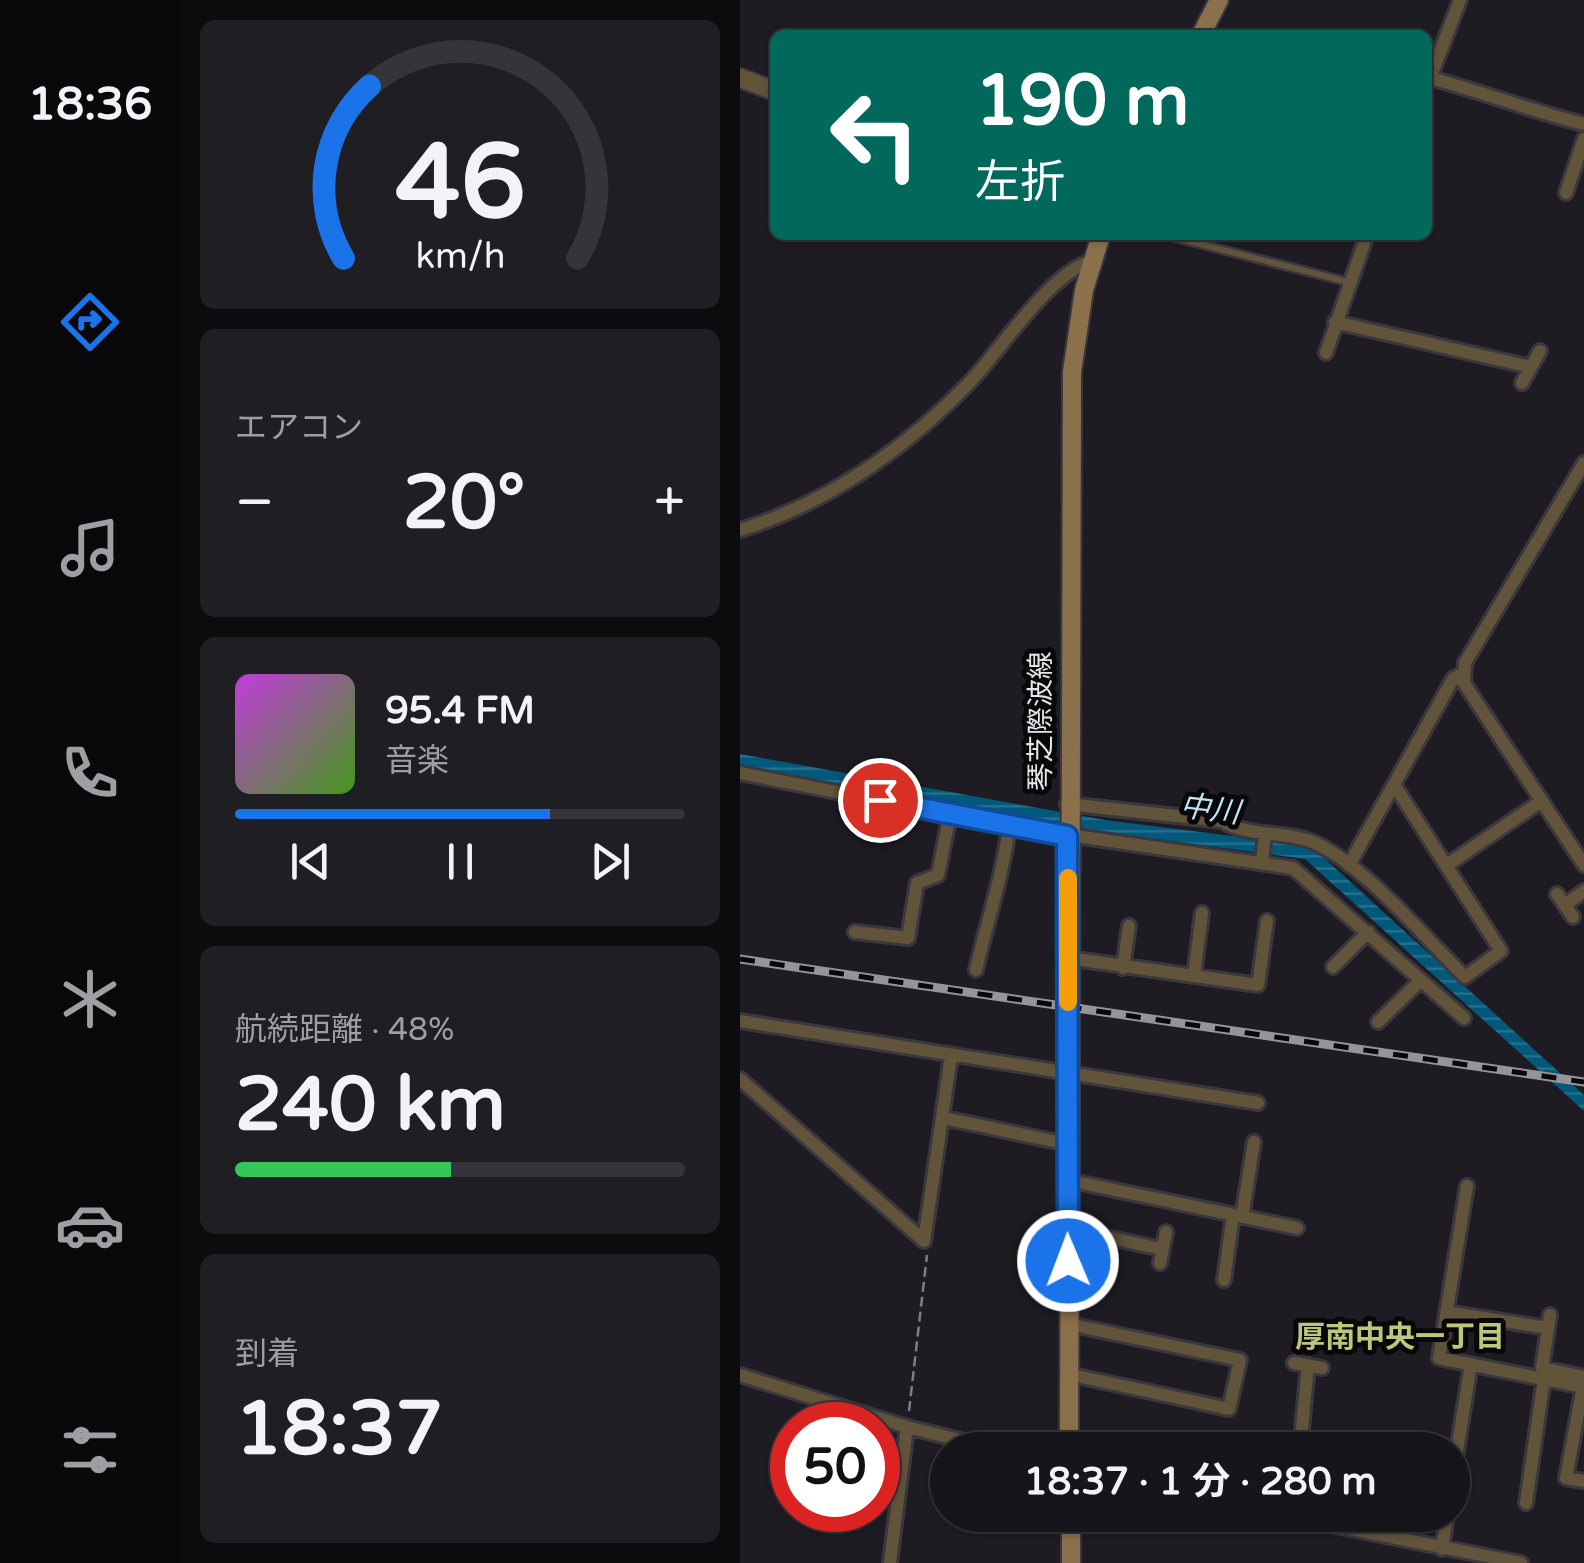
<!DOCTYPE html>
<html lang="ja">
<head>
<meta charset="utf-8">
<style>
  body { margin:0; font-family:"Varela Round","Noto Sans JP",sans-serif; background:#1f1e23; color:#f1f3f6; height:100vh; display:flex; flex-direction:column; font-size:38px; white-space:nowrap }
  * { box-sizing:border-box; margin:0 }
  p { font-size:32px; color:#9e9fa2 }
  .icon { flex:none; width:55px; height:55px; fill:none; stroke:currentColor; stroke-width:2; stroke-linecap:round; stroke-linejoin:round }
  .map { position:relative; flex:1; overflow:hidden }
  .panel { display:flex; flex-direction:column; gap:20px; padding:20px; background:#0c0c0e; width:560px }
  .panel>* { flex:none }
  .banner { position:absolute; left:30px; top:30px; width:662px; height:210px; border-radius:15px; box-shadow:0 2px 8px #0004,0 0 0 2px #353439; background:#00695c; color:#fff; overflow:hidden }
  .speed { position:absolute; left:30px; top:1402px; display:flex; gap:20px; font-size:50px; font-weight:700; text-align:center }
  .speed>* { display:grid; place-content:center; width:130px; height:130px; border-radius:50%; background:#16151a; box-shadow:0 2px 8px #0004,0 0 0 2px #353439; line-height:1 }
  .speed .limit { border:15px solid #d22; background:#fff; color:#111 }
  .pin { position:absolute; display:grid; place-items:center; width:85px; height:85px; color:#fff; margin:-42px; border:5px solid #fff; border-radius:50%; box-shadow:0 2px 10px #0007 }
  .me { position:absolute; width:110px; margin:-55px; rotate:359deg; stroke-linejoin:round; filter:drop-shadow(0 0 8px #0008) }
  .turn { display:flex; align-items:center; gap:35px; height:210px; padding:0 40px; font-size:45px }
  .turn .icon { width:130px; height:130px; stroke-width:2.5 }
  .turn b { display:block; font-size:70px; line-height:85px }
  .big { font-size:75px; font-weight:700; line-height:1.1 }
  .panel .tile { flex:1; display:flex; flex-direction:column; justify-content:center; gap:15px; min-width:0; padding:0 35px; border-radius:15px; background:#1f1e23 }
  .panel .dial { align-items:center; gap:0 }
  .dial svg { height:260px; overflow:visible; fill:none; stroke:#353439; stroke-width:7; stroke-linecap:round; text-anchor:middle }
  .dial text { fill:#f1f3f6; stroke:none }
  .song { display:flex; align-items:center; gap:30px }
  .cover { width:120px; height:120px; border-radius:15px; background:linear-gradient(135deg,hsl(290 70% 55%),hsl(100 70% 35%)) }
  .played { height:10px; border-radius:5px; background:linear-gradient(90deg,#1a73e8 70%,#353439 70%) }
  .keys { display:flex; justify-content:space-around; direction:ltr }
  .heat { display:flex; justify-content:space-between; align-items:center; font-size:55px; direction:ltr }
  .charge { height:15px; border-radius:8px; background:linear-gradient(90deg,#34c759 48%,#353439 0) }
  .trip { position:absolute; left:190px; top:1432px; width:540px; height:100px; border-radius:50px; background:#16151a; box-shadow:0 2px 8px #0004,0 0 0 2px #353439; font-weight:700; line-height:100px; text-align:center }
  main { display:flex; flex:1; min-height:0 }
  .tab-bar { display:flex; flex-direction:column; width:180px; justify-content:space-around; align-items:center; background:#09080a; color:#9e9fa2 }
  .tab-bar .icon { width:70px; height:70px }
  .tab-bar .selected { color:#1a73e8 }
  .tab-bar b { font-size:45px; color:#f1f3f6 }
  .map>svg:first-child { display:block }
  .water { fill:url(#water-rules) }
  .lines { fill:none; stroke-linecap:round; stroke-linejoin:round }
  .service-casing { stroke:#3a383e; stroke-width:11 }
  .minor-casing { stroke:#3a383e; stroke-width:18 }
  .tertiary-casing { stroke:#3a383e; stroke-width:22 }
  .secondary-casing { stroke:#3a383e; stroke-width:22 }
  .path { stroke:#7f7e83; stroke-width:2.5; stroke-dasharray:10 5; stroke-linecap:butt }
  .service { stroke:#62533b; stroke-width:6 }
  .minor { stroke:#62533b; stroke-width:12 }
  .tertiary { stroke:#62533b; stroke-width:18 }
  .secondary { stroke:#8a714b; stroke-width:18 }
  .rail-casing { stroke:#959499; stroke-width:9 }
  .rail { stroke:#080709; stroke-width:5; stroke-dasharray:15; stroke-linecap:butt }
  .route-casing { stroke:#114b97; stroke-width:25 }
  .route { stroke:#1a73e8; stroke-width:18 }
  .slow { stroke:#f59e0b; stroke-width:18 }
  .labels { text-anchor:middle; stroke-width:10; stroke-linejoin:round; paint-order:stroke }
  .street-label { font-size:28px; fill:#e6e5ea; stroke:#080709 }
  .water-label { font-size:30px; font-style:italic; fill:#c0e4fa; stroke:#080709 }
  .neighbourhood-label { font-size:30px; font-weight:bold; fill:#bdc67a; stroke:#080709 }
</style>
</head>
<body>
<main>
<nav class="tab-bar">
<b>18:36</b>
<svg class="icon selected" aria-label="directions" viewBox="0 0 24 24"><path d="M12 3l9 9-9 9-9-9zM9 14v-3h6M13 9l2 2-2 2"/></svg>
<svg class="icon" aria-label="music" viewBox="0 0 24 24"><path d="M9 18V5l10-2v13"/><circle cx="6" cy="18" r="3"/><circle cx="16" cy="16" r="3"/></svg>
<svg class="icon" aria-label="phone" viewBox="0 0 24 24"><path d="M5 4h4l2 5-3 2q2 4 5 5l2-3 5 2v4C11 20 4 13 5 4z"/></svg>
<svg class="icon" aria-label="climate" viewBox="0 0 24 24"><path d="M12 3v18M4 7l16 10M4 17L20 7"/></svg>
<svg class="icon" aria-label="car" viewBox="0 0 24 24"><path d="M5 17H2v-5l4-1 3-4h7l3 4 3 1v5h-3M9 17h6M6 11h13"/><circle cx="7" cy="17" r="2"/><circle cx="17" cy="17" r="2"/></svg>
<svg class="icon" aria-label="filters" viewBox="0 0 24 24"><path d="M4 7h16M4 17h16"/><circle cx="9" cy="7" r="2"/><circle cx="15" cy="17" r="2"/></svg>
</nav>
<section class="panel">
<div class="tile dial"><svg viewBox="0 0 100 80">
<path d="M14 69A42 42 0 1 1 86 69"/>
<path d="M14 69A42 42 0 0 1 22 16" stroke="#1a73e8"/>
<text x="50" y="56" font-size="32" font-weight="700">46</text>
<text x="50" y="72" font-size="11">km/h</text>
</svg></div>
<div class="tile"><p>エアコン</p>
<div class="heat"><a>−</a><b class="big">20°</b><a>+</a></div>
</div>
<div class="tile">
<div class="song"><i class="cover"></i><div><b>95.4 FM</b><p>音楽</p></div></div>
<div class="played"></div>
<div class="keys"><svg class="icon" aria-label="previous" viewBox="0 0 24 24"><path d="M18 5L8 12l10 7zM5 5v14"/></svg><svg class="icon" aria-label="pause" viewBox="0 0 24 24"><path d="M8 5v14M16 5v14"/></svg><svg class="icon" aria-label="next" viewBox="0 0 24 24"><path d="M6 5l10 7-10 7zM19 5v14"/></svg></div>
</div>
<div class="tile"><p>航続距離 · 48%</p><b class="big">240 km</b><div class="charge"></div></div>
<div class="tile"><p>到着</p><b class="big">18:37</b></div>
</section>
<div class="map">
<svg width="844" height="1563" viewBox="0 0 844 1563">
  <defs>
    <pattern id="water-rules" width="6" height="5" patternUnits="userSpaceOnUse" patternTransform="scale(2.5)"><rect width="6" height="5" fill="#00587b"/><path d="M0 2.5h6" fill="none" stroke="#25708e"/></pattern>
  </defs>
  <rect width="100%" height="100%" fill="#1e1c22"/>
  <path class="water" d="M 0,754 L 365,820 L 571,846 L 844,1095 L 844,1111 L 565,859 L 304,824 L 0,768 Z"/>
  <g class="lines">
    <defs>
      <path id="service" d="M 425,235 L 608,282"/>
      <path id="minor" d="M 690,78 C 743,92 791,111 844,124
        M 689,81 L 720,0
        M 826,193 L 844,139
        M 595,322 L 791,367
        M 586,353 L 627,235
        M 782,383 L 800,351
        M 844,463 L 725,663 L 724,683 L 844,865
        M 0,530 C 88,503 165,449 229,383 C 261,350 309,273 352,261
        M 0,773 L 269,826 L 553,868 L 724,1018
        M 327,804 L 482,821 C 510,838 543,830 573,842 C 626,866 683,936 725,977 L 761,951 L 655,786
        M 522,862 L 525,834
        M 609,865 L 713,679 L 724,673
        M 707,865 L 800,802
        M 817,894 L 833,917
        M 825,905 L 844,891
        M 115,932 L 168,938 L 177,883 L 198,875 L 210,814
        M 328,958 L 518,985 L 527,921
        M 593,967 L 628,932
        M 383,968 L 389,926
        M 236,970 C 247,921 263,876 269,826
        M 454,976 L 462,913
        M 0,1021 L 518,1103
        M 638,1022 L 681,980
        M 0,1079 L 184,1241
        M 204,1118 L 327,1144
        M 327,1180 L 557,1228
        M 727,1186 L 699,1358 L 844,1387
        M 502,1217 L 514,1142
        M 328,1229 L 422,1249
        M 184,1241 L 211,1056
        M 420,1263 L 426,1232
        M 484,1280 L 493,1215
        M 706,1312 L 808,1328
        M 810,1315 L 802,1368 L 844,1377
        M 328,1324 L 500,1360 L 489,1409 L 328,1374
        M 554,1363 L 582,1368
        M 0,1375 L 167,1427 L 260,1450
        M 843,1386 L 826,1478 L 844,1481
        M 560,1450 L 568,1365
        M 712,1482 L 731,1364
        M 786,1503 L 804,1378
        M 541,1515 L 781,1563
        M 702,1549 L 707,1515
        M 150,1563 L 167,1427"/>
      <path id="tertiary" d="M 0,78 L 35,91"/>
      <path id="secondary" d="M 461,35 L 479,0
        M 329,1450 L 332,372 L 344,290 L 361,235
        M 331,1515 L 331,1563"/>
    </defs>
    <use href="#service" class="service-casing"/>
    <use href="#minor" class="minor-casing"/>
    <use href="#tertiary" class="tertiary-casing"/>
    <use href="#secondary" class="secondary-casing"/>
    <path class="path" d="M 169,1411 L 187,1255"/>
    <use href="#service" class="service"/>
    <use href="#minor" class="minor"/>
    <use href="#tertiary" class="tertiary"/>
    <use href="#secondary" class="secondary"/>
    <defs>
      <path id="rail" d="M 0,959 L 844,1082"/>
    </defs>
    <use href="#rail" class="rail-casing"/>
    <use href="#rail" class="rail"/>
  </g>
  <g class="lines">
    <defs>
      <path id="route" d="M 140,800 L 327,836 L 328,1261"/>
    </defs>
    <use href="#route" class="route-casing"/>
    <use href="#route" class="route"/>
    <path class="slow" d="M 328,878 L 328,1002"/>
  </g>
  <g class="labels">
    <g class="street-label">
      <text transform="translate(300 721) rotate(-90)" y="10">琴芝際波線</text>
    </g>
    <g class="water-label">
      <text transform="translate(470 809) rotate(7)" y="10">中川</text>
    </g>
    <g class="neighbourhood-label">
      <text x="660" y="1347">厚南中央一丁目</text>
    </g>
  </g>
</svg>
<div class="speed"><div class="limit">50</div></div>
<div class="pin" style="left:140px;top:800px;background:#d93025"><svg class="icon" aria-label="arrive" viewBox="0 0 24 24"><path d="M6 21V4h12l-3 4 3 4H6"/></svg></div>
<svg class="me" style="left:328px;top:1261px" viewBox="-20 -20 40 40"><circle r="17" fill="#1a73e8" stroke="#fff" stroke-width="3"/><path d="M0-11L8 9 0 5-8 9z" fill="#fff"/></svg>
<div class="trip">18:37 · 1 分 · 280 m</div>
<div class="banner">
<div class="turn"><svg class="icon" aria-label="left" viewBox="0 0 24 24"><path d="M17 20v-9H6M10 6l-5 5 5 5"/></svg><div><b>190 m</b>左折</div></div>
</div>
</div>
</main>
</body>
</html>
